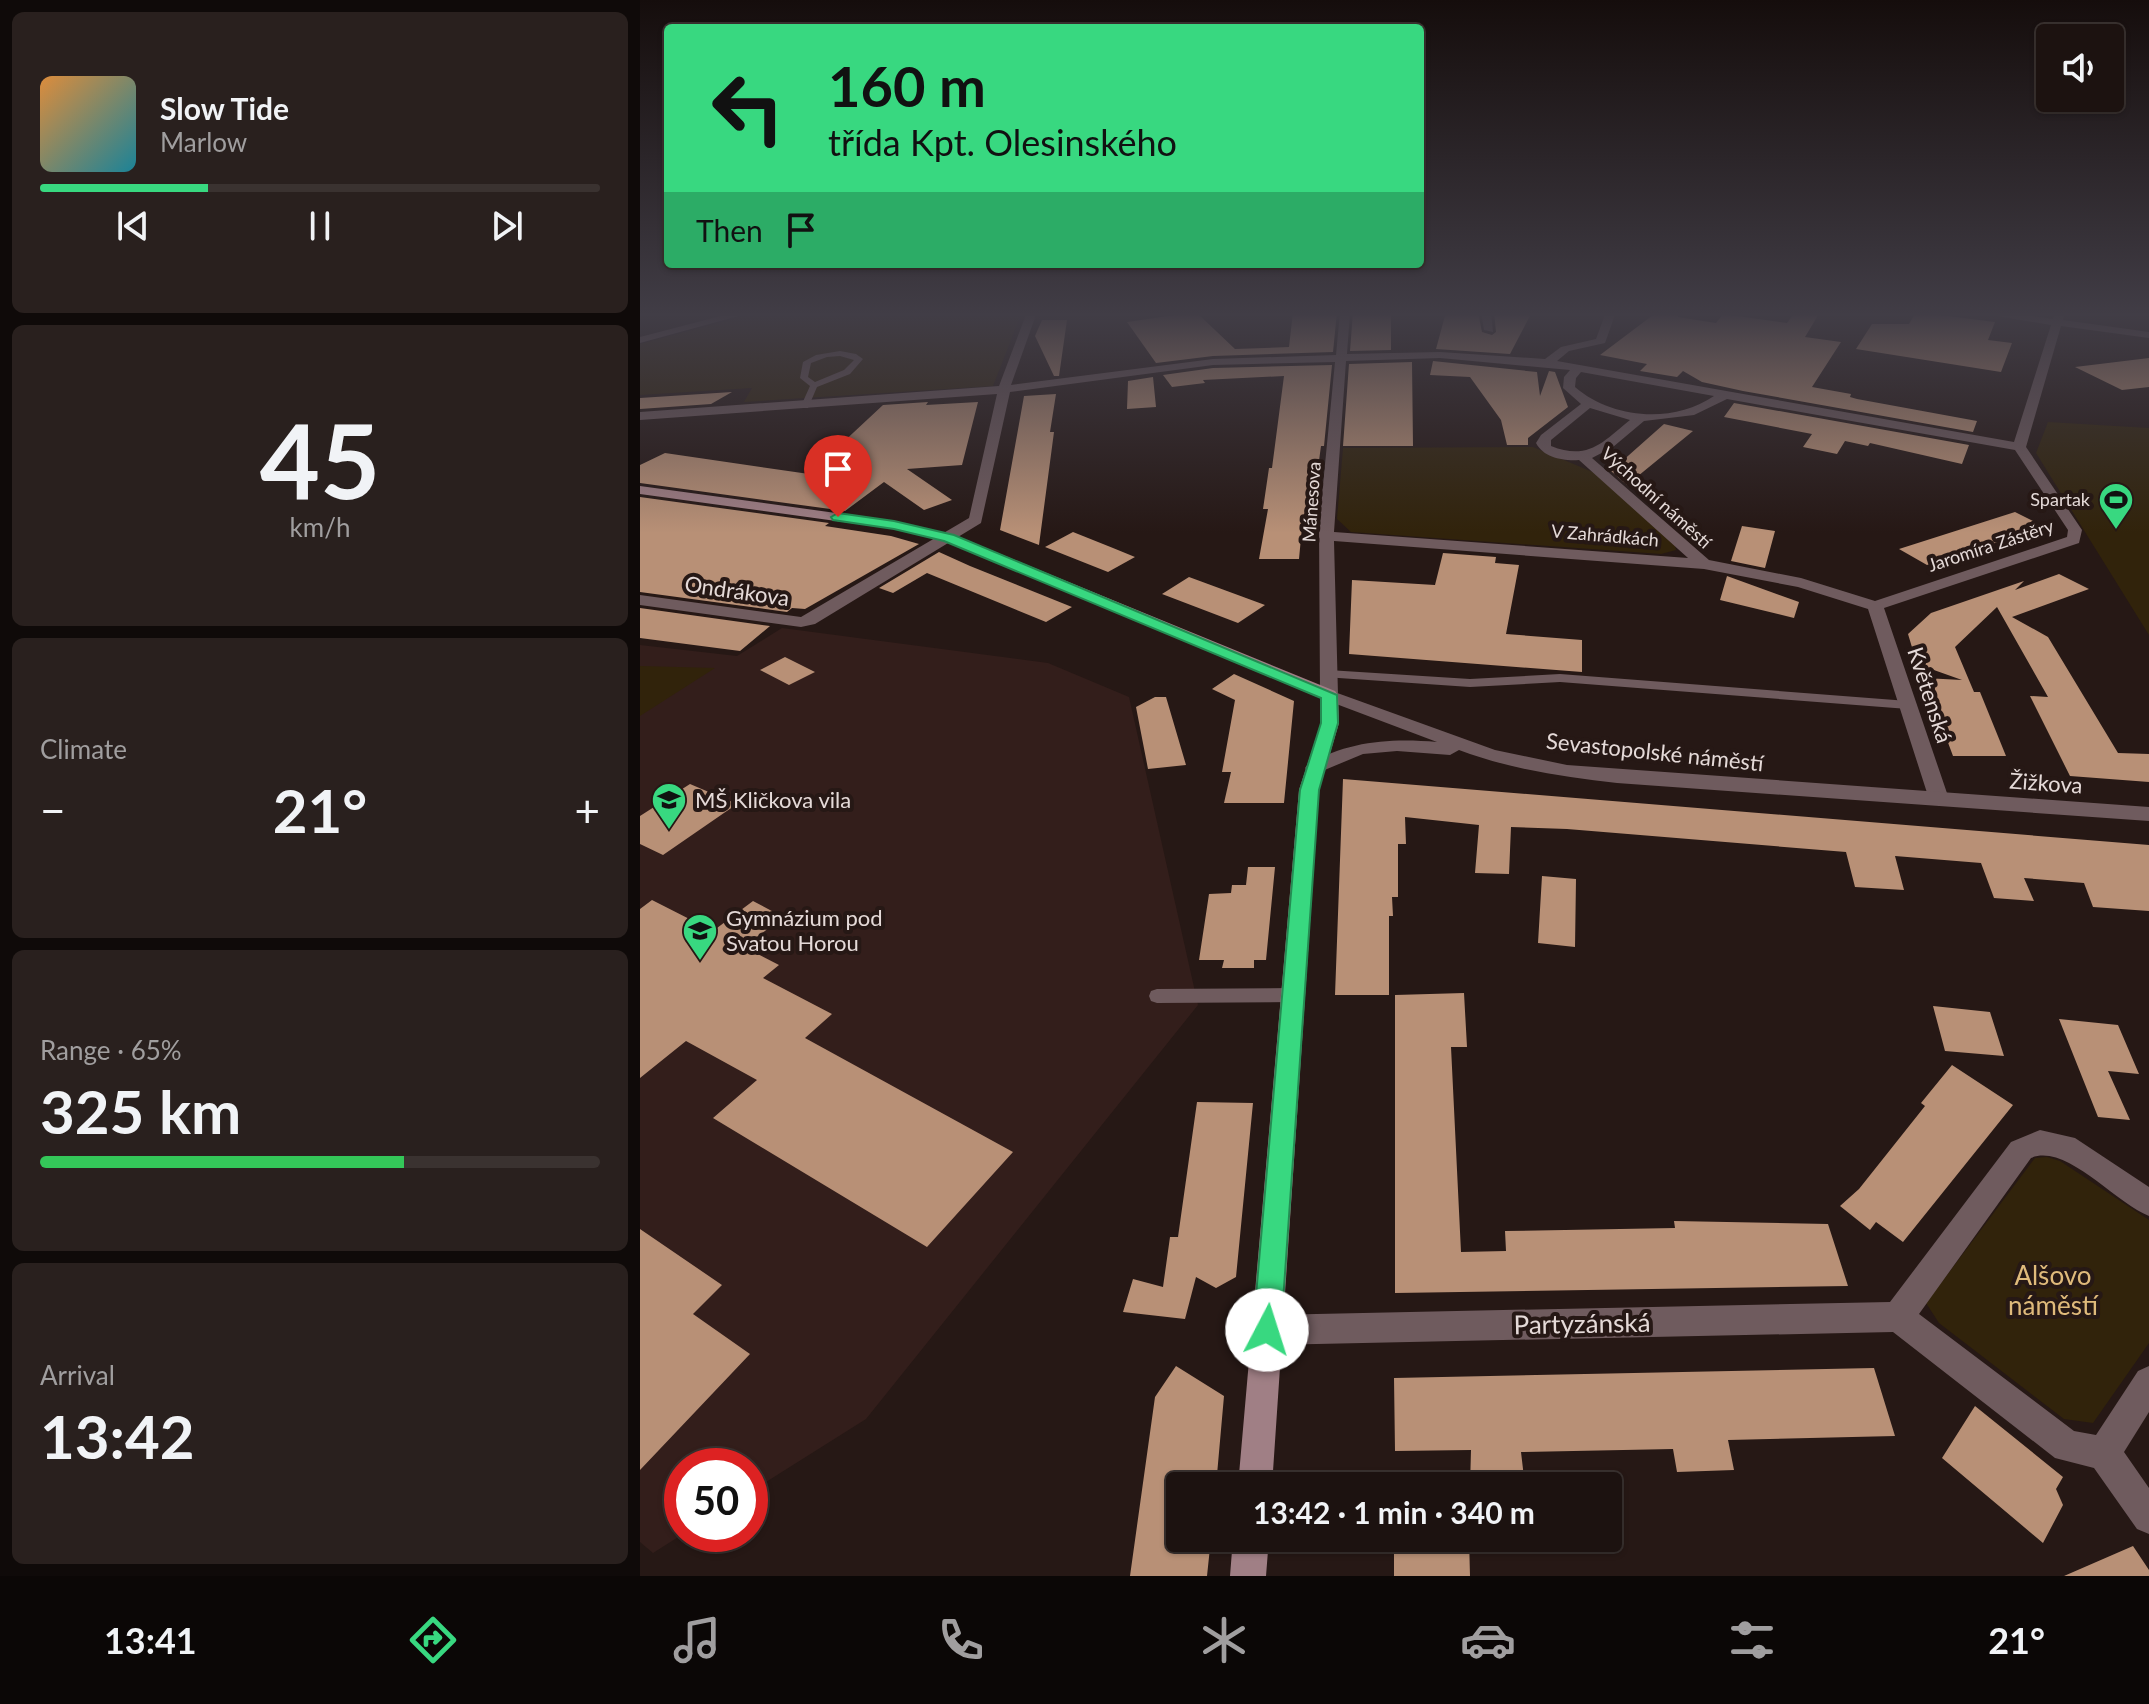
<!DOCTYPE html>
<html lang="en">
<head>
<meta charset="utf-8">
<style>
  body { margin:0; font-family:Lato,sans-serif; background:#29201e; color:#f1f3f6; height:100vh; display:flex; flex-direction:column; font-size:30px; white-space:nowrap }
  * { box-sizing:border-box; margin:0 }
  p { font-size:26px; color:#a09e9f }
  .icon { flex:none; width:44px; height:44px; fill:none; stroke:currentColor; stroke-width:2; stroke-linecap:round; stroke-linejoin:round }
  .map { position:relative; flex:1; overflow:hidden }
  .side { display:flex; flex-direction:column; gap:12px; padding:12px; background:#0f0a09; width:640px }
  .side>* { flex:none }
  .hud { position:absolute; left:24px; top:24px; width:760px; height:244px; border-radius:8px; box-shadow:0 2px 6px #0004,0 0 0 2px #3a3230; background:#38d880; color:#111; overflow:hidden }
  .fabs { position:absolute; left:1396px; top:24px; display:grid; gap:16px }
  .fabs a { display:grid; place-items:center; width:88px; height:88px; border-radius:8px; background:#1c1210; box-shadow:0 2px 6px #0004,0 0 0 2px #3a3230; font-size:40px }
  .speed { position:absolute; left:24px; top:1448px; display:flex; gap:16px; font-size:40px; font-weight:700; text-align:center }
  .speed>* { display:grid; place-content:center; width:104px; height:104px; border-radius:50%; background:#1c1210; box-shadow:0 2px 6px #0004,0 0 0 2px #3a3230; line-height:1 }
  .speed .limit { border:12px solid #d22; background:#fff; color:#111 }
  .pin { position:absolute; display:grid; place-items:center; width:68px; height:68px; color:#fff; margin:-82px -34px; border-radius:50% 50% 50% 0; rotate:-45deg; box-shadow:0 0 8px #0007 }
  .pin .icon { rotate:45deg }
  .me { position:absolute; width:88px; margin:-44px; rotate:5deg; stroke-linejoin:round; filter:drop-shadow(0 0 6px #0008) }
  .turn { display:flex; align-items:center; gap:28px; height:168px; padding:0 32px; font-size:36px }
  .turn .icon { width:104px; height:104px; stroke-width:2.5 }
  .turn b { display:block; font-size:56px; line-height:68px }
  .then { display:flex; align-items:center; height:76px; padding:0 32px; background:#0003; gap:16px; font-size:30px }
  .big { font-size:60px; font-weight:700; line-height:1.1 }
  .side .card { flex:1; display:flex; flex-direction:column; justify-content:center; gap:12px; min-width:0; padding:0 28px; border-radius:12px; background:#29201e }
  .side .dial { align-items:center; gap:0 }
  .dial b { font-size:104px; line-height:1 }
  .song { display:flex; align-items:center; gap:24px }
  .cover { width:96px; height:96px; border-radius:12px; background:linear-gradient(135deg,hsl(30 70% 55%),hsl(190 70% 35%)) }
  .played { height:8px; border-radius:4px; background:linear-gradient(90deg,#38d880 30%,#3a3230 30%) }
  .keys { display:flex; justify-content:space-around; direction:ltr }
  .heat { display:flex; justify-content:space-between; align-items:center; font-size:44px; direction:ltr }
  .charge { height:12px; border-radius:6px; background:linear-gradient(90deg,#34c759 65%,#3a3230 0) }
  .trip { position:absolute; left:526px; top:1472px; width:456px; height:80px; border-radius:8px; background:#1c1210; box-shadow:0 2px 6px #0004,0 0 0 2px #3a3230; font-weight:700; line-height:80px; text-align:center }
  .tab-bar { display:flex; height:128px; justify-content:space-around; align-items:center; background:#0b0706; color:#a09e9f }
  .tab-bar .icon { width:56px; height:56px }
  .tab-bar .current { color:#38d880 }
  .tab-bar b { font-size:36px; color:#f1f3f6 }
  main { display:flex; flex:1; min-height:0 }
  .map>svg:first-child { display:block }
  .built { fill:#331e1b }
  .green { fill:#31230b }
  .building { fill:#b89076 }
  .lines { fill:none; stroke-linecap:round; stroke-linejoin:round }
  .service { fill:#6f5b5e; fill-rule:evenodd }
  .minor { fill:#6f5b5e; fill-rule:evenodd }
  .tertiary { fill:#6f5b5e; fill-rule:evenodd }
  .secondary { fill:#a07f85; fill-rule:evenodd }
  .route { fill:#38d880; stroke:#248c53; stroke-width:2 }
  .labels { text-anchor:middle; stroke-width:8; stroke-linejoin:round; paint-order:stroke }
  .far-street-label { font-size:18px; fill:#e5dad8; stroke:#261815 }
  .far-poi-label { font-size:18px; fill:#e5dad8; stroke:#261815; text-anchor:end }
  .street-label { font-size:22px; fill:#e5dad8; stroke:#261815 }
  .poi-label { font-size:22px; fill:#e5dad8; stroke:#261815; text-anchor:start }
  .near-park-label { font-size:26px; fill:#dfba7b; stroke:#261815 }
  .near-street-label { font-size:26px; fill:#e5dad8; stroke:#261815 }
</style>
</head>
<body>
<main>
<section class="side">
<div class="card">
<div class="song"><i class="cover"></i><div><b>Slow Tide</b><p>Marlow</p></div></div>
<div class="played"></div>
<div class="keys"><svg class="icon" aria-label="previous" viewBox="0 0 24 24"><path d="M18 5L8 12l10 7zM5 5v14"/></svg><svg class="icon" aria-label="pause" viewBox="0 0 24 24"><path d="M8 5v14M16 5v14"/></svg><svg class="icon" aria-label="next" viewBox="0 0 24 24"><path d="M6 5l10 7-10 7zM19 5v14"/></svg></div>
</div>
<div class="card dial"><b>45</b><p>km/h</p></div>
<div class="card"><p>Climate</p>
<div class="heat"><a>−</a><b class="big">21°</b><a>+</a></div>
</div>
<div class="card"><p>Range · 65%</p><b class="big">325 km</b><div class="charge"></div></div>
<div class="card"><p>Arrival</p><b class="big">13:42</b></div>
</section>
<div class="map">
<svg width="1509" height="1576" viewBox="0 0 1509 1576">
  <rect width="100%" height="100%" fill="#261815"/>
  <path class="built" d="M 142,628 L 408,663 L 489,697 L 558,1005 L 226,1419 L 110,1492 L 110,1466 L 42,1466 L 43,1534 L 13,1553 L 0,1542 L 0,645 L 97,656 Z"/>
  <path class="green" d="M 120,312 L 382,312 L 353,386 L 104,402 L 112,388 L 0,395 L 0,344 Z
    M 1408,422 L 1509,428 L 1509,635 L 1396,453 Z
    M 893,447 L 955,473 L 1035,546 L 1036,550 L 1021,554 L 711,532 L 697,519 L 703,448 Z
    M 0,666 L 75,668 L 0,716 Z
    M 1407,1157 L 1420,1161 L 1509,1220 L 1509,1343 L 1453,1423 L 1424,1419 L 1299,1323 L 1286,1303 L 1395,1158 Z"/>
  <path class="building" d="M 556,312 L 595,349 L 649,347 L 653,312 L 697,312 L 693,352 L 573,356 L 516,363 L 487,322 Z
    M 713,312 L 751,312 L 751,350 L 710,351 Z
    M 806,312 L 838,312 L 842,332 L 852,335 L 856,332 L 854,312 L 892,312 L 870,354 L 796,349 Z
    M 1017,312 L 1039,312 L 1038,317 L 1076,323 L 1083,314 L 1147,323 L 1155,312 L 1180,312 L 1165,337 L 1201,342 L 1172,387 L 1211,394 L 1210,397 L 1217,399 L 1337,421 L 1333,432 L 1103,391 L 1062,382 L 1043,371 L 1037,377 L 1000,371 L 1007,364 L 960,355 Z
    M 1276,312 L 1355,322 L 1348,340 L 1372,343 L 1361,372 L 1216,349 L 1232,324 L 1269,324 Z
    M 402,320 L 427,320 L 419,376 L 414,376 L 395,336 Z
    M 1509,358 L 1509,387 L 1482,390 L 1435,367 Z
    M 793,361 L 897,372 L 900,396 L 909,371 L 915,372 L 928,407 L 888,438 L 888,445 L 867,445 L 861,420 L 830,377 L 790,375 Z
    M 772,362 L 773,446 L 703,446 L 709,364 Z
    M 692,365 L 684,446 L 681,446 L 670,527 L 662,527 L 659,559 L 619,559 L 628,509 L 623,509 L 629,468 L 632,468 L 644,376 L 563,380 L 565,383 L 532,387 L 523,375 L 573,368 Z
    M 513,377 L 516,407 L 487,409 L 488,381 Z
    M 92,392 L 71,404 L 0,409 L 0,398 Z
    M 416,394 L 410,432 L 414,432 L 399,545 L 360,530 L 384,396 Z
    M 288,402 L 286,405 L 338,402 L 322,465 L 267,469 L 312,500 L 284,510 L 244,482 L 205,511 L 0,483 L 0,465 L 25,453 L 169,474 L 243,405 Z
    M 1094,403 L 1329,445 L 1322,464 L 1230,443 L 1228,446 L 1205,441 L 1197,454 L 1163,447 L 1172,434 L 1084,417 Z
    M 1024,424 L 1053,431 L 987,485 L 971,471 Z
    M 0,497 L 189,523 L 185,526 L 251,536 L 279,544 L 165,609 L 152,608 L 147,612 L 0,592 Z
    M 1375,512 L 1405,527 L 1287,565 L 1259,549 Z
    M 1102,526 L 1135,531 L 1125,568 L 1091,561 Z
    M 433,532 L 473,548 L 495,557 L 468,572 L 405,547 Z
    M 299,552 L 330,566 L 432,607 L 406,622 L 287,573 L 253,593 L 239,588 Z
    M 803,553 L 856,557 L 855,563 L 879,565 L 866,634 L 942,640 L 942,672 L 709,654 L 712,580 L 795,585 Z
    M 1419,574 L 1449,589 L 1372,617 L 1408,637 L 1478,753 L 1509,754 L 1509,782 L 1430,776 L 1390,696 L 1408,697 L 1357,607 L 1315,647 L 1334,692 L 1340,692 L 1366,756 L 1313,756 L 1284,678 L 1322,680 L 1277,664 L 1268,634 L 1291,613 L 1384,581 L 1375,590 Z
    M 1087,576 L 1159,602 L 1154,618 L 1080,600 Z
    M 549,577 L 625,605 L 598,623 L 522,594 Z
    M 0,608 L 130,626 L 100,651 L 0,638 Z
    M 145,657 L 175,672 L 149,685 L 120,670 Z
    M 594,674 L 654,701 L 644,803 L 584,803 L 591,772 L 582,772 L 595,700 L 572,689 Z
    M 515,697 L 526,697 L 546,765 L 508,769 L 496,707 Z
    M 703,779 L 1509,845 L 1509,911 L 1453,907 L 1444,883 L 1384,878 L 1394,901 L 1354,898 L 1341,863 L 1255,856 L 1264,890 L 1215,887 L 1206,852 L 927,829 L 871,827 L 869,874 L 835,873 L 839,825 L 765,817 L 766,844 L 758,844 L 758,897 L 752,897 L 753,916 L 749,916 L 749,995 L 695,995 Z
    M 50,784 L 97,804 L 23,855 L 0,844 L 0,816 Z
    M 608,867 L 635,867 L 626,960 L 614,960 L 614,968 L 582,968 L 584,960 L 559,960 L 569,894 L 591,893 L 592,885 L 606,885 Z
    M 902,876 L 936,879 L 935,947 L 898,943 Z
    M 12,900 L 73,931 L 113,901 L 143,917 L 104,947 L 139,965 L 123,978 L 192,1014 L 165,1038 L 373,1152 L 287,1247 L 73,1118 L 117,1080 L 46,1041 L 0,1078 L 0,909 Z
    M 824,993 L 827,1047 L 811,1047 L 821,1252 L 866,1251 L 865,1231 L 1035,1228 L 1034,1221 L 1188,1224 L 1208,1286 L 755,1293 L 755,995 Z
    M 1293,1006 L 1350,1012 L 1364,1056 L 1305,1051 Z
    M 1419,1019 L 1478,1025 L 1499,1074 L 1468,1071 L 1490,1120 L 1458,1117 Z
    M 1312,1065 L 1373,1105 L 1263,1242 L 1236,1222 L 1230,1230 L 1200,1206 L 1219,1189 L 1285,1106 L 1281,1103 Z
    M 557,1102 L 613,1103 L 596,1277 L 576,1288 L 556,1277 L 545,1319 L 483,1312 L 493,1279 L 523,1287 L 530,1237 L 538,1237 Z
    M 0,1229 L 82,1285 L 53,1314 L 110,1354 L 0,1470 Z
    M 536,1366 L 584,1396 L 576,1486 L 540,1486 L 540,1538 L 571,1538 L 567,1576 L 490,1576 L 515,1397 Z
    M 1234,1368 L 1255,1436 L 1088,1440 L 1094,1470 L 1037,1472 L 1033,1449 L 881,1452 L 885,1486 L 830,1486 L 831,1450 L 755,1451 L 754,1378 Z
    M 1335,1406 L 1423,1477 L 1416,1489 L 1423,1505 L 1403,1543 L 1302,1458 Z
    M 754,1538 L 829,1538 L 830,1576 L 754,1576 Z
    M 1493,1546 L 1509,1570 L 1509,1576 L 1424,1576 Z"/>
  <g class="lines">
    <path class="service" d="M 200,351 L 216,354 L 223,359 L 210,374 L 177,387 L 168,408 L 162,408 L 161,406 L 170,386 L 160,378 L 163,362 L 176,355 ZM 200,356 L 214,360 L 204,370 L 175,382 L 168,377 L 171,363 L 187,357 Z
      M 688,670 L 830,679 L 920,674 L 1268,701 L 1274,705 L 1268,709 L 920,682 L 830,687 L 684,677 L 682,674 Z
      M 653,988 L 659,990 L 661,995 L 659,1000 L 653,1002 L 517,1003 L 511,1001 L 509,996 L 511,991 L 517,989 Z"/>
    <path class="minor" d="M 387,312 L 397,312 L 371,385 L 573,359 L 696,355 L 700,312 L 710,312 L 707,354 L 800,352 L 905,359 L 921,347 L 956,339 L 966,312 L 976,312 L 965,343 L 929,351 L 917,361 L 1374,442 L 1411,325 L 1334,312 L 1362,312 L 1413,319 L 1415,312 L 1425,312 L 1423,320 L 1509,332 L 1509,338 L 1421,326 L 1386,447 L 1442,530 L 1439,543 L 1244,608 L 1309,799 L 1299,806 L 1289,799 L 1228,609 L 1158,587 L 1064,569 L 694,541 L 698,695 L 695,699 L 683,699 L 680,695 L 679,526 L 695,362 L 573,365 L 370,392 L 341,523 L 175,624 L 161,627 L 0,605 L 0,595 L 161,617 L 329,518 L 357,394 L 0,420 L 0,412 L 359,386 ZM 800,358 L 930,370 L 924,377 L 923,388 L 941,404 L 901,435 L 896,443 C 904,458 923,461 939,460 L 1048,558 L 694,532 L 706,361 ZM 941,372 L 1074,396 C 1033,424 972,419 935,387 L 936,378 ZM 1087,399 L 1375,450 L 1428,530 L 1427,537 L 1235,601 L 1161,578 L 1069,560 L 952,458 L 973,447 L 1004,421 L 1054,415 ZM 950,408 L 990,420 C 963,442 948,461 911,446 L 911,440 Z
      M 841,312 L 851,312 L 853,332 L 844,330 Z
      M 1400,1130 L 1435,1138 L 1509,1187 L 1509,1216 C 1475,1203 1426,1143 1391,1158 L 1279,1314 L 1434,1431 L 1456,1435 L 1498,1371 L 1509,1366 L 1509,1412 L 1484,1452 L 1509,1488 L 1509,1534 L 1497,1529 L 1454,1468 L 1415,1458 L 1253,1332 L 627,1345 L 616,1341 L 612,1330 L 616,1319 L 627,1315 L 1250,1302 L 1371,1142 Z"/>
    <path class="tertiary" d="M 96,312 L 113,312 L 0,343 L 0,337 Z
      M 689,690 L 855,750 L 927,765 L 1509,807 L 1509,821 L 977,783 C 924,777 869,769 819,750 L 810,755 L 757,751 L 723,754 L 675,774 L 668,772 L 665,768 L 668,764 C 709,741 751,738 797,742 L 683,699 L 680,695 L 683,691 Z"/>
    <path class="secondary" d="M 0,486 L 254,521 L 314,535 L 695,691 L 698,695 L 699,723 L 679,790 L 632,1486 L 598,1486 L 659,790 L 681,723 L 680,698 L 304,541 L 254,529 L 0,494 Z
      M 593,1538 L 629,1538 L 626,1576 L 590,1576 Z"/>
  </g>
  <linearGradient id="sky" x2="0" y2="1"><stop stop-color="#150d0c"/><stop offset="0.59" stop-color="#413d46"/><stop offset="1" stop-color="#413d46" stop-opacity="0"/></linearGradient>
  <rect width="1509" height="533" fill="url(#sky)"/>
  <path class="route" d="M 198,513 L 254,521 L 314,535 L 697,695 L 698,723 L 679,790 L 641,1330 L 637,1340 L 627,1344 L 617,1340 L 613,1330 L 660,790 L 681,723 L 681,698 L 304,541 L 254,529 L 193,520 L 191,517 Z"/>
  <defs>
    <symbol id="stadium-pin" viewBox="-11 -11 22 30"><path d="M0 17L-7.5 6A9.5 9.5 0 1 1 7.5 6Z" fill="#38d880" stroke="#261815"/><path d="M0-5a6.5 5 0 1 0 0 10a6.5 5 0 1 0 0-10ZM-3.5-1.8h7v3.6h-7Z" fill="#111"/></symbol>
    <symbol id="school-pin" viewBox="-11 -11 22 30"><path d="M0 17L-7.5 6A9.5 9.5 0 1 1 7.5 6Z" fill="#38d880" stroke="#261815"/><path d="M0-5L7-2L0 1L-7-2ZM-4 1L0 2.5L4 1V4Q0 6-4 4Z" fill="#111"/></symbol>
  </defs>
  <g fill-rule="evenodd">
    <use href="#stadium-pin" x="1456" y="480" width="40" height="54"/>
    <use href="#school-pin" x="9" y="780" width="40" height="54"/>
    <use href="#school-pin" x="40" y="911" width="40" height="54"/>
  </g>
  <g class="labels">
    <g class="far-street-label">
      <text transform="translate(1016 498) rotate(42)" y="6">Východní náměstí</text>
      <text transform="translate(672 502) rotate(-86)" y="6">Mánesova</text>
      <text transform="translate(965 536) rotate(5)" y="6">V Zahrádkách</text>
      <text transform="translate(1351 546) rotate(-18)" y="6">Jaromíra Zástěry</text>
    </g>
    <g class="far-poi-label">
      <text x="1450" y="506">Spartak</text>
    </g>
    <g class="street-label">
      <text transform="translate(97 591) rotate(8)" y="8">Ondrákova</text>
      <text transform="translate(1290 695) rotate(72)" y="8">Květenská</text>
      <text transform="translate(1015 752) rotate(6)" y="8">Sevastopolské náměstí</text>
      <text transform="translate(1406 783) rotate(4)" y="8">Žižkova</text>
    </g>
    <g class="poi-label">
      <text x="55" y="808">MŠ Kličkova vila</text>
      <text x="86" y="926">Gymnázium pod<tspan x="86" dy="25">Svatou Horou</tspan></text>
    </g>
    <g class="near-park-label">
      <text x="1413" y="1285">Alšovo<tspan x="1413" dy="30">náměstí</tspan></text>
    </g>
    <g class="near-street-label">
      <text transform="translate(942 1324) rotate(-1)" y="9">Partyzánská</text>
    </g>
  </g>
</svg>
<div class="fabs">
<a><svg class="icon" aria-label="sound" viewBox="0 0 24 24"><path d="M4 9h4l5-4v14l-5-4H4zM17 9q2 3 0 6"/></svg></a>
</div>
<div class="speed"><div class="limit">50</div></div>
<div class="pin" style="left:198px;top:517px;background:#d93025"><svg class="icon" aria-label="arrive" viewBox="0 0 24 24"><path d="M6 21V4h12l-3 4 3 4H6"/></svg></div>
<svg class="me" style="left:627px;top:1330px" viewBox="-20 -20 40 40"><circle r="19" fill="#fff"/><path d="M0-13L10 11 0 6-10 11z" fill="#38d880"/></svg>
<div class="trip">13:42 · 1 min · 340 m</div>
<div class="hud">
<div class="turn"><svg class="icon" aria-label="left" viewBox="0 0 24 24"><path d="M17 20v-9H6M10 6l-5 5 5 5"/></svg><div><b>160 m</b>třída Kpt. Olesinského</div></div>
<div class="then">Then<svg class="icon" aria-label="arrive" viewBox="0 0 24 24"><path d="M6 21V4h12l-3 4 3 4H6"/></svg></div>
</div>
</div>
</main>
<nav class="tab-bar">
<b>13:41</b>
<svg class="icon current" aria-label="directions" viewBox="0 0 24 24"><path d="M12 3l9 9-9 9-9-9zM9 14v-3h6M13 9l2 2-2 2"/></svg>
<svg class="icon" aria-label="music" viewBox="0 0 24 24"><path d="M9 18V5l10-2v13"/><circle cx="6" cy="18" r="3"/><circle cx="16" cy="16" r="3"/></svg>
<svg class="icon" aria-label="phone" viewBox="0 0 24 24"><path d="M5 4h4l2 5-3 2q2 4 5 5l2-3 5 2v4C11 20 4 13 5 4z"/></svg>
<svg class="icon" aria-label="climate" viewBox="0 0 24 24"><path d="M12 3v18M4 7l16 10M4 17L20 7"/></svg>
<svg class="icon" aria-label="car" viewBox="0 0 24 24"><path d="M5 17H2v-5l4-1 3-4h7l3 4 3 1v5h-3M9 17h6M6 11h13"/><circle cx="7" cy="17" r="2"/><circle cx="17" cy="17" r="2"/></svg>
<svg class="icon" aria-label="filters" viewBox="0 0 24 24"><path d="M4 7h16M4 17h16"/><circle cx="9" cy="7" r="2"/><circle cx="15" cy="17" r="2"/></svg>
<b>21°</b>
</nav>
</body>
</html>
